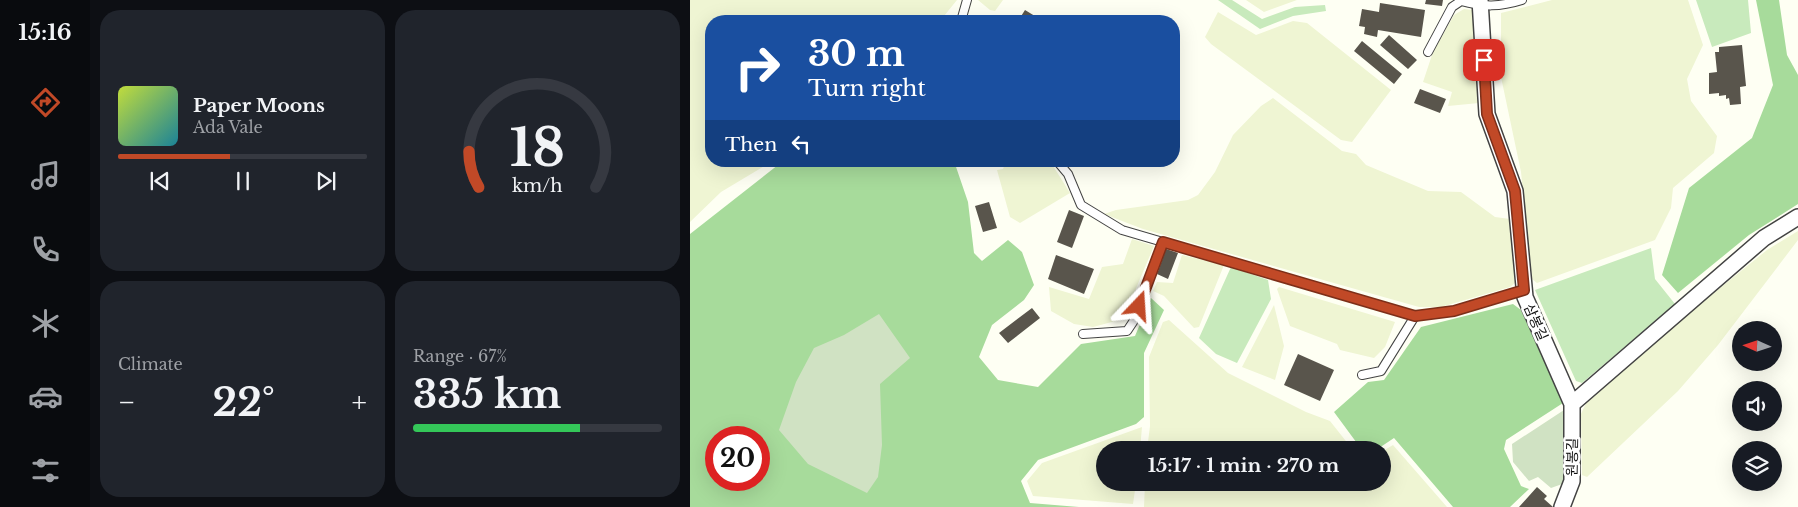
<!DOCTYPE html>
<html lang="en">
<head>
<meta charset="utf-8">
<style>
  body { margin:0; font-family:"Libre Baskerville","Noto Sans KR",serif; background:#20242c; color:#f1f3f6; height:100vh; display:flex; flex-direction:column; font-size:19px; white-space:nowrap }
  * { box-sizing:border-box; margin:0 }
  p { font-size:16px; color:#9ea1a6 }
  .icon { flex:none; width:28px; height:28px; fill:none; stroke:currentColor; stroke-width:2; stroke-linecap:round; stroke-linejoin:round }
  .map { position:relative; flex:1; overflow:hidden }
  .drawer { display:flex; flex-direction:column; gap:10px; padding:10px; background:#0d0f14; width:600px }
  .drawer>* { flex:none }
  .hud { position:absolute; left:15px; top:15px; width:475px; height:152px; border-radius:20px; box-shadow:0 5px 20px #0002; background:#1a4fa0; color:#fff; overflow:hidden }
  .needle { width:32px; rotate:273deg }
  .buttons { position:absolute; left:1042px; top:321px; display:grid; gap:10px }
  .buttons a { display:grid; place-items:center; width:50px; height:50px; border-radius:50%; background:#171b24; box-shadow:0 5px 20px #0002; font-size:25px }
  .speed { position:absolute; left:15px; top:426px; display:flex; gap:10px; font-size:25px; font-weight:700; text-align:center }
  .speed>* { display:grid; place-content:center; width:65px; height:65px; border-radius:50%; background:#171b24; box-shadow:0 5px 20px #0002; line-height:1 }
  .speed .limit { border:8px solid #d22; background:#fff; color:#111 }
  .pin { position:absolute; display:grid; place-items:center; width:42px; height:42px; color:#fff; margin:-21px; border-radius:10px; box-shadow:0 2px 8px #0006 }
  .me { position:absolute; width:55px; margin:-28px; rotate:20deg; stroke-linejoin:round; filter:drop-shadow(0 0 4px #0008) }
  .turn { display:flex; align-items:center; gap:18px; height:105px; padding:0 20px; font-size:22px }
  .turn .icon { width:65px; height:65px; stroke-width:2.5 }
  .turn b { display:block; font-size:35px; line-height:42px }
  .then { display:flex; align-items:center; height:48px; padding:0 20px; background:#0003; gap:10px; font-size:19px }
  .big { font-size:38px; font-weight:800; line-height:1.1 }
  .drawer .widget { flex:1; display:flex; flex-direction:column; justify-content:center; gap:8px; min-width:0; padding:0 18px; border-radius:20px; background:#20242c }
  .drawer .dial { align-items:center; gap:0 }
  .dial svg { height:130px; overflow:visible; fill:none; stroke:#363941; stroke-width:7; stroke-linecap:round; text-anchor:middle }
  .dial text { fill:#f1f3f6; stroke:none }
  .song { display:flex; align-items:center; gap:15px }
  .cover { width:60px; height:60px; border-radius:8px; background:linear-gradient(135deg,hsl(70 70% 55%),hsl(190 70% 35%)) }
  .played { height:5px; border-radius:2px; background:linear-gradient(90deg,#c14927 45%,#363941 45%) }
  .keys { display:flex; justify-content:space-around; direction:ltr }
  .heat { display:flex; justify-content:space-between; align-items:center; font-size:28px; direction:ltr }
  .charge { height:8px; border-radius:4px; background:linear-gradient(90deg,#34c759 67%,#363941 0) }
  .drawer .tiles { flex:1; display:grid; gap:10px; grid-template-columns:repeat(2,1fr) }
  .trip { position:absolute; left:406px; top:441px; width:295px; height:50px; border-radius:25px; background:#171b24; box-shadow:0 5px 20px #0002; font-weight:800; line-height:50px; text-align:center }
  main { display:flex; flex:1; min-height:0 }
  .tab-bar { display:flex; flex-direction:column; width:90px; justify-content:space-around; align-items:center; background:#090b0e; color:#9ea1a6 }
  .tab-bar .icon { width:35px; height:35px }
  .tab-bar .current { color:#c14927 }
  .tab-bar b { font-size:22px; color:#f1f3f6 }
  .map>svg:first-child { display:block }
  .farmland { fill:#eff5d3 }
  .green { fill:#c8eabc }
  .forest { fill:#a7db9b; fill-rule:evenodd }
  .cemetery { fill:#d0e2c3 }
  .building { fill:#59554c }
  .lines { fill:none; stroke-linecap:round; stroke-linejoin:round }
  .lane-casing { stroke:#434343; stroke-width:10 }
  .street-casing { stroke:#434343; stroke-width:18 }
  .lane { stroke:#fff; stroke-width:8 }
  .street { stroke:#fff; stroke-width:15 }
  .route-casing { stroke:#7d2f19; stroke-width:12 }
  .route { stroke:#c14927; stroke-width:9 }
  .labels { text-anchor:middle; stroke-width:5; stroke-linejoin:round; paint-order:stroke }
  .street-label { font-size:14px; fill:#101010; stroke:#fff }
</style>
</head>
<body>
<main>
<nav class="tab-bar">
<b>15:16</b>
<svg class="icon current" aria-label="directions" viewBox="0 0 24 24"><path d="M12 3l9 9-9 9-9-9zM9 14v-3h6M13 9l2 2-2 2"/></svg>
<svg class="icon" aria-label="music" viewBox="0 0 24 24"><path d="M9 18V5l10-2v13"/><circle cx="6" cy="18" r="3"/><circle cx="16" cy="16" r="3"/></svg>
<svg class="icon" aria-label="phone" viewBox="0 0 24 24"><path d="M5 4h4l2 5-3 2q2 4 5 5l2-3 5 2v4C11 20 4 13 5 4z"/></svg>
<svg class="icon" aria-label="climate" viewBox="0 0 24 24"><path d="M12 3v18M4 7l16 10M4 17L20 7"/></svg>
<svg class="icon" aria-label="car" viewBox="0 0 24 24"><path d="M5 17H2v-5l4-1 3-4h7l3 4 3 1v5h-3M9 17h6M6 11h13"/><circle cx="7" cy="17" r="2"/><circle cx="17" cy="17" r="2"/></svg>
<svg class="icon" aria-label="filters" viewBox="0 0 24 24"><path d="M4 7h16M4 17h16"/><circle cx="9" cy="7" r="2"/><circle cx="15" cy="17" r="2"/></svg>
</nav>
<section class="drawer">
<div class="tiles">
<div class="widget">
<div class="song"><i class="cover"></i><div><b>Paper Moons</b><p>Ada Vale</p></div></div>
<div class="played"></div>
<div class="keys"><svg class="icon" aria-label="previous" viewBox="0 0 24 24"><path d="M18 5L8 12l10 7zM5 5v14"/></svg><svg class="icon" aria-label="pause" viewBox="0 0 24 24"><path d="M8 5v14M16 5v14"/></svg><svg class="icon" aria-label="next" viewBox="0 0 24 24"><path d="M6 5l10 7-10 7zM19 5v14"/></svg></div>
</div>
<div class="widget dial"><svg viewBox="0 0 100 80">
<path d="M14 69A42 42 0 1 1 86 69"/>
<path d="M14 69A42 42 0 0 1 8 47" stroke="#c14927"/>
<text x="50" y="56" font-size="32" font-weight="700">18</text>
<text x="50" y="72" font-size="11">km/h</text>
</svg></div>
<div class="widget"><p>Climate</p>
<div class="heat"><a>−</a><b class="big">22°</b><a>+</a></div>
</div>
<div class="widget"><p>Range · 67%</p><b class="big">335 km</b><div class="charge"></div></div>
</div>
</section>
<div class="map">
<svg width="1108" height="507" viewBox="0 0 1108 507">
  <rect width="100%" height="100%" fill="#fefff3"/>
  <path class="farmland" d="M 0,0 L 267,0 L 250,21 L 21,21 L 21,161 L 83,161 L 31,192 L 0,222 Z
    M 288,0 L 313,0 L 305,11 L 300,10 Z
    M 556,0 L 607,0 L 574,12 Z
    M 862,0 L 998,0 L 1013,45 L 997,79 L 1001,101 L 1027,136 L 1024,153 L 983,188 L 981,208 L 965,240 L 847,283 L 842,279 L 831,172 L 811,77 L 811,13 Z
    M 774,9 L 782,10 L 789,103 L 758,106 L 762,92 L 733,82 L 743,52 L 764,15 Z
    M 528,12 L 566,35 L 603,21 L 617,23 L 701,90 L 662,142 L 651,140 L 521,44 L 515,37 Z
    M 583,98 L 652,151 L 666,154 L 676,165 L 738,191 L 771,192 L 805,217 L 820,219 L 825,283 L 820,287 L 751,307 L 729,307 L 453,229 L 414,214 L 426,210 L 498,200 L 508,195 L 525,172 L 543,135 L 571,106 Z
    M 316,161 L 360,161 L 380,193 L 330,223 L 320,217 L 307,170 L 313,169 Z
    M 1108,231 L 1108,240 L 1028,345 L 988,391 L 897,477 L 892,475 L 891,414 L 898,399 L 1020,296 L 1077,250 Z
    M 442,239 L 464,246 L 433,319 L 403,327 L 384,324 L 361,311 L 359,287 L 399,299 L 412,267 L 433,264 Z
    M 492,255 L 534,265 L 509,327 L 504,328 L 474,296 L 463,291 L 467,282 L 483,283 Z
    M 589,287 L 705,322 L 695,347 L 684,358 L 650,350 L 647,344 L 600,326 L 587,289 Z
    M 584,305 L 594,346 L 585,380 L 552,367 Z
    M 479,320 L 538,373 L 616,412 L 640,421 L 663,450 L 457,450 L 460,426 L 459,357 L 473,322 Z
    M 452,427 L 450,450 L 415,450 L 415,482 L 446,483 L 443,504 L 343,496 L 337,481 L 352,463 Z
    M 703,445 L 757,507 L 454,507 L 455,483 L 692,482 L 693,451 Z"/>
  <path class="green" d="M 528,0 L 542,0 L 572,19 L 605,7 L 635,5 L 636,11 L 603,16 L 570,29 Z
    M 1006,0 L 1058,0 L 1061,33 L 1022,47 Z
    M 961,248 L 965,279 L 985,304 L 892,383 L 886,381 L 845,290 Z
    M 541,267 L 578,280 L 581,299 L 547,363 L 526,354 L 509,338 Z"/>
  <path class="forest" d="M 1066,0 L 1089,0 L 1097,55 L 1108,75 L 1108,204 L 1059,235 L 988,293 L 972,275 L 999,188 L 1062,138 L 1083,85 Z
    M 93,161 L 264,161 L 278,202 L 284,253 L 292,261 L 318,240 L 332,252 L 344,285 L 334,300 L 302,325 L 289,357 L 308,380 L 348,387 L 391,344 L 445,336 L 461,298 L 474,310 L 454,353 L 454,417 L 446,424 L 348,460 L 331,481 L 340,503 L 389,507 L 0,507 L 0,234 ZM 26,438 L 69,438 L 69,480 L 26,480 Z
    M 823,304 L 831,310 L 873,403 L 816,440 L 814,449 L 831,486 L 839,489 L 820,507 L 763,507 L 704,438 L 686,450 L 672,450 L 644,412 L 678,382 L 694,380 L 731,327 Z"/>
  <path class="cemetery" d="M 189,314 L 220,358 L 190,384 L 192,445 L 188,477 L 177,493 L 118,464 L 89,430 L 106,382 L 124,348 L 154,335 Z
    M 874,410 L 877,415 L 875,483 L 861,488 L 848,477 L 839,481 L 823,462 L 822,444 Z"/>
  <path class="building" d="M 736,0 L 753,0 L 752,6 L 735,4 Z
    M 690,3 L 735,10 L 731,37 L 688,30 L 687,37 L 674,34 L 675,27 L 669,26 L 672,9 L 689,12 Z
    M 335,10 L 353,21 L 328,21 Z
    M 699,35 L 727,60 L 718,69 L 690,45 Z
    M 672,41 L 712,74 L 704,84 L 664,51 Z
    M 1052,45 L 1056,86 L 1050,87 L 1051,104 L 1040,105 L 1039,98 L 1036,99 L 1036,95 L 1029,96 L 1029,93 L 1019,94 L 1019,73 L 1027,72 L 1025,52 L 1029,52 L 1029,47 Z
    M 730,89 L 756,99 L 750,113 L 724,103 Z
    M 299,202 L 307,228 L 293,232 L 285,206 Z
    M 379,210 L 394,216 L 382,248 L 367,242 Z
    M 476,249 L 488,253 L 478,279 L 467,274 Z
    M 366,255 L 404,269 L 394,294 L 358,279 Z
    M 342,308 L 350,318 L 318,343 L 309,333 Z
    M 608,354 L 644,370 L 630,401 L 594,385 Z
    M 847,487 L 857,496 L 854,499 L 863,507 L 829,507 Z"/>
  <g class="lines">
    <defs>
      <path id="lane" d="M 271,21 L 277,0
        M 738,52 L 762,7 L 771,1 C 793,7 810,7 832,0
        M 367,161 L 378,174 L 391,205 L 432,230 L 725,316 L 763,311 L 834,290
        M 393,334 L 437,331 L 443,322 L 473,242
        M 672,375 L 691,371 L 725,316"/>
      <path id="street" d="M 790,0 L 797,114 L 825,191 L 835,297 L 882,404 L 882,481 L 872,507
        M 882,404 L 1074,238 L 1108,217"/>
    </defs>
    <use href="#lane" class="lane-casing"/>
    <use href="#street" class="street-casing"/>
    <use href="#lane" class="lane"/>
    <use href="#street" class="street"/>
  </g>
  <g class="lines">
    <defs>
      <path id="route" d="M 449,306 L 473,242 L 725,316 L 764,311 L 834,290 L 825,191 L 797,114 L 794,60"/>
    </defs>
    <use href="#route" class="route-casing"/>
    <use href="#route" class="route"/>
  </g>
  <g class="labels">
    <g class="street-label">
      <text transform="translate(846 322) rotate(66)" y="5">삼봉길</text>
      <text transform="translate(882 457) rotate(-89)" y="5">원봉길</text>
    </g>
  </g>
</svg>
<div class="buttons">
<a><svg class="needle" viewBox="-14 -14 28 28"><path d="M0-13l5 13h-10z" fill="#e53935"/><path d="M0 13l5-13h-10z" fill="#9ea1a6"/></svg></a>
<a><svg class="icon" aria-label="sound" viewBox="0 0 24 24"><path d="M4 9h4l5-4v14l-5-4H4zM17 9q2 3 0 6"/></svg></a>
<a><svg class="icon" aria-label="layers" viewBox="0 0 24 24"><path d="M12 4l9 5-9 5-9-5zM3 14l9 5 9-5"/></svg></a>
</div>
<div class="speed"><div class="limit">20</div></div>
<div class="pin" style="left:794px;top:60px;background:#d93025"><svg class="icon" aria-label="arrive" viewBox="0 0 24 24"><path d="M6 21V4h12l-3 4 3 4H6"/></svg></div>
<svg class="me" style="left:449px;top:306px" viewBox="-20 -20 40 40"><path d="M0-17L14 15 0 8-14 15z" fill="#c14927" stroke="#fff" stroke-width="4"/></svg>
<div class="trip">15:17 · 1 min · 270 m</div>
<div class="hud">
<div class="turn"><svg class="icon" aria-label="right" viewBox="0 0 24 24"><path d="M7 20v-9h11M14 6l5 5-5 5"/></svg><div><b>30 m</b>Turn right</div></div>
<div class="then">Then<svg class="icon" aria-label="left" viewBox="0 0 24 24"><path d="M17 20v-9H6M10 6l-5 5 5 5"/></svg></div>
</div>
</div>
</main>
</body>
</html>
